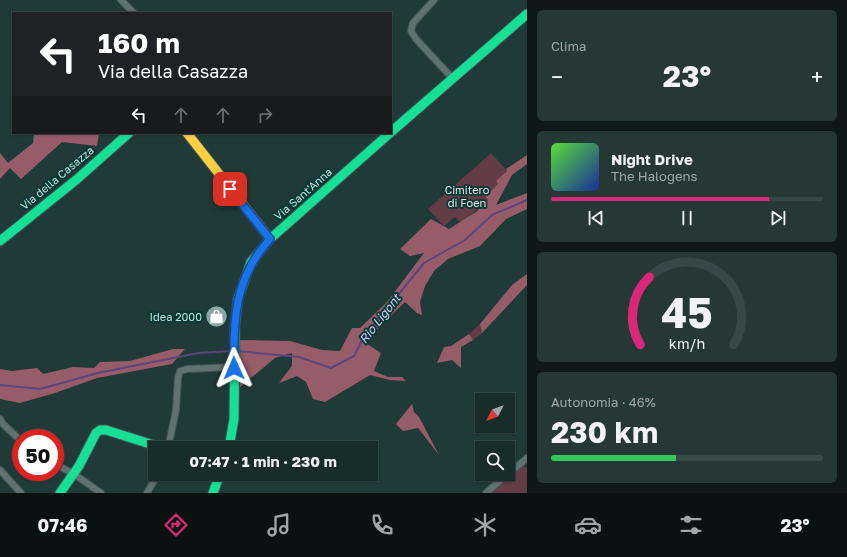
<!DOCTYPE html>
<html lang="it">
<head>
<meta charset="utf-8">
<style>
  body { margin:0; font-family:"Golos Text",sans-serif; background:#253836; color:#f1f3f6; height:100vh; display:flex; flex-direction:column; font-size:15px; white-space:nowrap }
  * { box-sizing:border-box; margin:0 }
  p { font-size:13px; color:#9fa7a8 }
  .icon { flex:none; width:22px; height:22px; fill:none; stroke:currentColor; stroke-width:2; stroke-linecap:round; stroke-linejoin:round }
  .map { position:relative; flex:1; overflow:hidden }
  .drawer { display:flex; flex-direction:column; gap:10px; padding:10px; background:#0d1817; width:320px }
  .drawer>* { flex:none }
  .banner { position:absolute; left:12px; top:12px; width:380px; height:122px; border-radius:0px; box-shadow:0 1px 3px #0004,0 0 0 1px #364847; background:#202124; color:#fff; overflow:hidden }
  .needle { width:26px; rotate:228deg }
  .buttons { position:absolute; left:475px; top:393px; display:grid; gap:8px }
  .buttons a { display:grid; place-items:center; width:40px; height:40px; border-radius:0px; background:#182c2a; box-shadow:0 1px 3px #0004,0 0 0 1px #364847; font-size:20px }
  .speed { position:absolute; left:12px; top:429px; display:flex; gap:8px; font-size:20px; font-weight:700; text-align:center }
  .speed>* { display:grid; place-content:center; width:52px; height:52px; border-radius:50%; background:#182c2a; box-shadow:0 1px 3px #0004,0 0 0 1px #364847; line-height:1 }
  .speed .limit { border:6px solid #d22; background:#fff; color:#111 }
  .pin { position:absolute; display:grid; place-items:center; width:34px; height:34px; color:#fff; margin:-17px; border-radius:8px; box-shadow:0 2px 6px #0006 }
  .me { position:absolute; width:44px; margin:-22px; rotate:359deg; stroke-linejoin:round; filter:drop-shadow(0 0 3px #0008) }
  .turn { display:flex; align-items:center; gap:14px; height:84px; padding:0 20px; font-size:18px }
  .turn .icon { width:52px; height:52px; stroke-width:2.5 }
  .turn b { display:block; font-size:28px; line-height:34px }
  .lanes { display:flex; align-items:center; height:38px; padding:0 20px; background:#0003; justify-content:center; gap:20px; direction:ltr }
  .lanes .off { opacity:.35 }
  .big { font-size:30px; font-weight:700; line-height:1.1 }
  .drawer .tile { flex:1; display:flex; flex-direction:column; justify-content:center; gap:6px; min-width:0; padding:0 14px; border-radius:6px; background:#253836 }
  .drawer .dial { align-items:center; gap:0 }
  .dial svg { height:104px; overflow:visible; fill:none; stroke:#364847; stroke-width:7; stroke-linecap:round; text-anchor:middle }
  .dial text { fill:#f1f3f6; stroke:none }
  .song { display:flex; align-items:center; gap:12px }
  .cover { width:48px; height:48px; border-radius:6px; background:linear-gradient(135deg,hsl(110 70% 55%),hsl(230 70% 35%)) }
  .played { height:4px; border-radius:2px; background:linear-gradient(90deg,#db2777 80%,#364847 80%) }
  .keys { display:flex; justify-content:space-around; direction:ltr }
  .heat { display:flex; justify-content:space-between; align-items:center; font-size:22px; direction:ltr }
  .charge { height:6px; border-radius:3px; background:linear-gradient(90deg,#34c759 46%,#364847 0) }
  .trip { position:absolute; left:148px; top:441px; width:230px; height:40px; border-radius:0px; background:#182c2a; box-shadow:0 1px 3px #0004,0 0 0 1px #364847; font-weight:700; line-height:40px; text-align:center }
  .menu { display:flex; height:64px; justify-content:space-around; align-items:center; background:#0a1211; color:#9fa7a8 }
  .menu .icon { width:28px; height:28px }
  .menu .on { color:#db2777 }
  .menu b { font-size:18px; color:#f1f3f6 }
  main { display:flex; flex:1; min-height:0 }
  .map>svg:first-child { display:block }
  .green { fill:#643c47 }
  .forest { fill:#965c6a }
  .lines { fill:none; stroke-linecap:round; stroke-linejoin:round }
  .stream { stroke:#5c4679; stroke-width:2 }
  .street-casing { stroke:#415654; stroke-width:8 }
  .fast-casing { stroke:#415654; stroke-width:11 }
  .slow-casing { stroke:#415654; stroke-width:11 }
  .street { stroke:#5f726f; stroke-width:6 }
  .fast { stroke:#16e098; stroke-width:9 }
  .slow { stroke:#ffcf43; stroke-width:9 }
  .route-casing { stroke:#114b97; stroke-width:10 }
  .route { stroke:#1a73e8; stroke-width:7 }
  .labels { text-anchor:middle; stroke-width:4; stroke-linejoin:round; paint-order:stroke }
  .street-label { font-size:11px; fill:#c7dfdb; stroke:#073b36 }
  .park-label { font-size:11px; fill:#f2dce0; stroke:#073b36 }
  .poi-label { font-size:11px; fill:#c7dfdb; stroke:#073b36; text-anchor:end }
  .water-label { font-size:12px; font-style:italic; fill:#dfc9fc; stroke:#073b36 }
</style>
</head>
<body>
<main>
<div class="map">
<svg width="527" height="493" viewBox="0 0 527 493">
  <rect width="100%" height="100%" fill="#203a38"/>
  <path class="green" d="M 491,153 L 507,171 L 496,182 L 498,184 L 485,195 L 488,200 L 462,223 L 455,217 L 444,226 L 428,209 Z
    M 480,324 L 482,333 L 473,340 L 469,334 Z
    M 521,463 L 527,469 L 527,493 L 485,493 Z"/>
  <path class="forest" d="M 34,133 L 99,133 L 97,146 L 62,142 L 21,179 L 10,168 L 0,179 L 0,153 L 8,163 L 33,143 Z
    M 527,155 L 527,164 L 512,175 L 496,205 L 527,193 L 527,209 L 506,219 L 480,246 L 448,259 L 434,271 L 425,286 L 420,302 L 422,315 L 417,313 L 405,302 L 364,342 L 381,353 L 374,371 L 388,377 L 402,377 L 406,381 L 390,380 L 370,375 L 325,402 L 313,399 L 306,382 L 297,376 L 279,383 L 292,366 L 292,353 L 275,358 L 240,387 L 240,340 L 290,341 L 322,350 L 340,351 L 352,328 L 360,328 L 387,302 L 424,253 L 410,256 L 400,249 L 431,219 L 449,229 L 476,212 L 488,200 L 485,196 L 498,184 L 496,181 L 507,171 L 506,169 Z
    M 527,274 L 527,285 L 482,333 L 480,324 L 512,285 Z
    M 469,334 L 473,340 L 461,347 L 461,368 L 452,360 L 437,363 L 444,347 L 451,346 Z
    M 173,349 L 185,349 L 172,364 L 97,378 L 55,393 L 20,403 L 0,399 L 0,369 L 12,371 L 37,368 L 43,374 L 73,367 L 94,368 L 100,362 L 130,361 Z
    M 412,404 L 414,412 L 419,417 L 439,455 L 418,428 L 403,431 L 396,424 Z"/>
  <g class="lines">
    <path class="stream" d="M 237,351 L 299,357 L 331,368 L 354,356 L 363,338 L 424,263 L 465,240 L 492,215 L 527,200
      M 0,385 L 40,389 L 98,373 L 198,353 L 232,351"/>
    <defs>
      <path id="street" d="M 121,0 L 134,13
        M 434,0 L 413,23 L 411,31 L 416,39 L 453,79
        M 0,419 L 3,424 L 21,441
        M 168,448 L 176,410 L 178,378 L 180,371 L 187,369 L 234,367
        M 55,464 L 74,474 L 101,493
        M 0,470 L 21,493
        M 508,474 L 527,458
        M 147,493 L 158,474
        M 486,493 L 508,474"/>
      <path id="fast" d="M 391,132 L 527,14
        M 0,241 L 76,180 L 129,133
        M 229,448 L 234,419 L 235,326 L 238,299 L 251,262 L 270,239 L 390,133
        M 60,493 L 79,466 L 96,433 L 100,430 L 106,430 L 163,448
        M 213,493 L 220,474"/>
      <path id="slow" d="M 187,133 L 270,239"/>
    </defs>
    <use href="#street" class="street-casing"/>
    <use href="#fast" class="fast-casing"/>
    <use href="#slow" class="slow-casing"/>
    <use href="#street" class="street"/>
    <use href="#fast" class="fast"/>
    <use href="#slow" class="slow"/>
  </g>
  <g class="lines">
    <defs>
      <path id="route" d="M 230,189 L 270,239 C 235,277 233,319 234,368"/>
    </defs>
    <use href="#route" class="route-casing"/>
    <use href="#route" class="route"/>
  </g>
  <defs>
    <symbol id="shop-disc" viewBox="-11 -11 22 22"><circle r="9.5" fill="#8da5a2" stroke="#073b36"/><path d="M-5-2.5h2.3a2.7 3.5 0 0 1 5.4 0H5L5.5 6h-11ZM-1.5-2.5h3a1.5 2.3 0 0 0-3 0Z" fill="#fff"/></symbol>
  </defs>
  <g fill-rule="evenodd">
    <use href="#shop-disc" x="204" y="304" width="25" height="25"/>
  </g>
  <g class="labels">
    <g class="street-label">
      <text transform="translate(57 178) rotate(-40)" y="4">Via della Casazza</text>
      <text transform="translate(303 194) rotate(-41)" y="4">Via Sant'Anna</text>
    </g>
    <g class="park-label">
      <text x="467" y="194">Cimitero<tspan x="467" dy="13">di Foen</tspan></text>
    </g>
    <g class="poi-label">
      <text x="202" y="321">Idea 2000</text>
    </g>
    <g class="water-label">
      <text transform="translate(380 319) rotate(-52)" y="4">Rio Ligont</text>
    </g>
  </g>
</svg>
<div class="buttons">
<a><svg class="needle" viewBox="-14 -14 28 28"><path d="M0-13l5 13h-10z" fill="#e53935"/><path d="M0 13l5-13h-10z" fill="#9fa7a8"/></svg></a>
<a><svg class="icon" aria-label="search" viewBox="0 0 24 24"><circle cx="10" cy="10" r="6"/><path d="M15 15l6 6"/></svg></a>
</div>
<div class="speed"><div class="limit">50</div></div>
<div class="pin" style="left:230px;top:189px;background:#d93025"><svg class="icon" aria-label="arrive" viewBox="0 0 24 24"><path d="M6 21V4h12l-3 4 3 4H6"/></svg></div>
<svg class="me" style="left:234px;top:368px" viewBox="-20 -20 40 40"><path d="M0-17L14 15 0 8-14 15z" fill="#1a73e8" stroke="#fff" stroke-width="4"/></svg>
<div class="trip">07:47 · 1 min · 230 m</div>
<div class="banner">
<div class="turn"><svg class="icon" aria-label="left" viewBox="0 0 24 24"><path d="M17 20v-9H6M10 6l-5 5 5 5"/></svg><div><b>160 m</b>Via della Casazza</div></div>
<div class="lanes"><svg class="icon" aria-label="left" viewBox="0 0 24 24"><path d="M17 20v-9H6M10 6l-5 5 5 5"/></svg><svg class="icon off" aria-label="ahead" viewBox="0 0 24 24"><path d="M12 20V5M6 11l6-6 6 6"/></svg><svg class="icon off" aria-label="ahead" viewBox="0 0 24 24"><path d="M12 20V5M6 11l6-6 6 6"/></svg><svg class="icon off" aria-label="right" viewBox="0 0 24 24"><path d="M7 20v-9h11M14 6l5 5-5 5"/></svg></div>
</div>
</div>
<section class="drawer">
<div class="tile"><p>Clima</p>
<div class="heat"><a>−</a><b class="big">23°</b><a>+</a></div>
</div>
<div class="tile">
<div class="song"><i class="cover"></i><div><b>Night Drive</b><p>The Halogens</p></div></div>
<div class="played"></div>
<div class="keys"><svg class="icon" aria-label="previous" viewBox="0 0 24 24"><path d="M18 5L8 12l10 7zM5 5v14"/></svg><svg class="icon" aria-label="pause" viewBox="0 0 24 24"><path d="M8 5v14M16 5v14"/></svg><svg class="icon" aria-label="next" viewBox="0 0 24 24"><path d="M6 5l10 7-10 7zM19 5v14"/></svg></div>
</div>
<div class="tile dial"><svg viewBox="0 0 100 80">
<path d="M14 69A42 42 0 1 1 86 69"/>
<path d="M14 69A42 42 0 0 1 21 17" stroke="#db2777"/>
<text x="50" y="56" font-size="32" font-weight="700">45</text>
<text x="50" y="72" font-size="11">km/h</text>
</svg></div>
<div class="tile"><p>Autonomia · 46%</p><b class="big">230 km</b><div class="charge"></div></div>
</section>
</main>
<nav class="menu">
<b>07:46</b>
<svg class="icon on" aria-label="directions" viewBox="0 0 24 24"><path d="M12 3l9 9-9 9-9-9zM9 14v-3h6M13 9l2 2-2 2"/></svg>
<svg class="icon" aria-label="music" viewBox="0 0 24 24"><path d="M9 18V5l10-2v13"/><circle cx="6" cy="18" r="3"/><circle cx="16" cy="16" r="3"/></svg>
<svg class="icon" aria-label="phone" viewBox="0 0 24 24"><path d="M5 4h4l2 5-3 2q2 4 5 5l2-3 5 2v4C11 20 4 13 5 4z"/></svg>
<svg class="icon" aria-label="climate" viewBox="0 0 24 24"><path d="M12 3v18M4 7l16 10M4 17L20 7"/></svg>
<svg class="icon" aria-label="car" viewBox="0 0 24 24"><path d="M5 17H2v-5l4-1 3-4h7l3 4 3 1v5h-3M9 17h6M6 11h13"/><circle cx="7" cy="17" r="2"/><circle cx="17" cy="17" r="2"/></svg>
<svg class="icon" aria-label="filters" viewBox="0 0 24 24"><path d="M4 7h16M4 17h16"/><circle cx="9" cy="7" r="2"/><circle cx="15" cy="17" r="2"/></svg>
<b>23°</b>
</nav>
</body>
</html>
